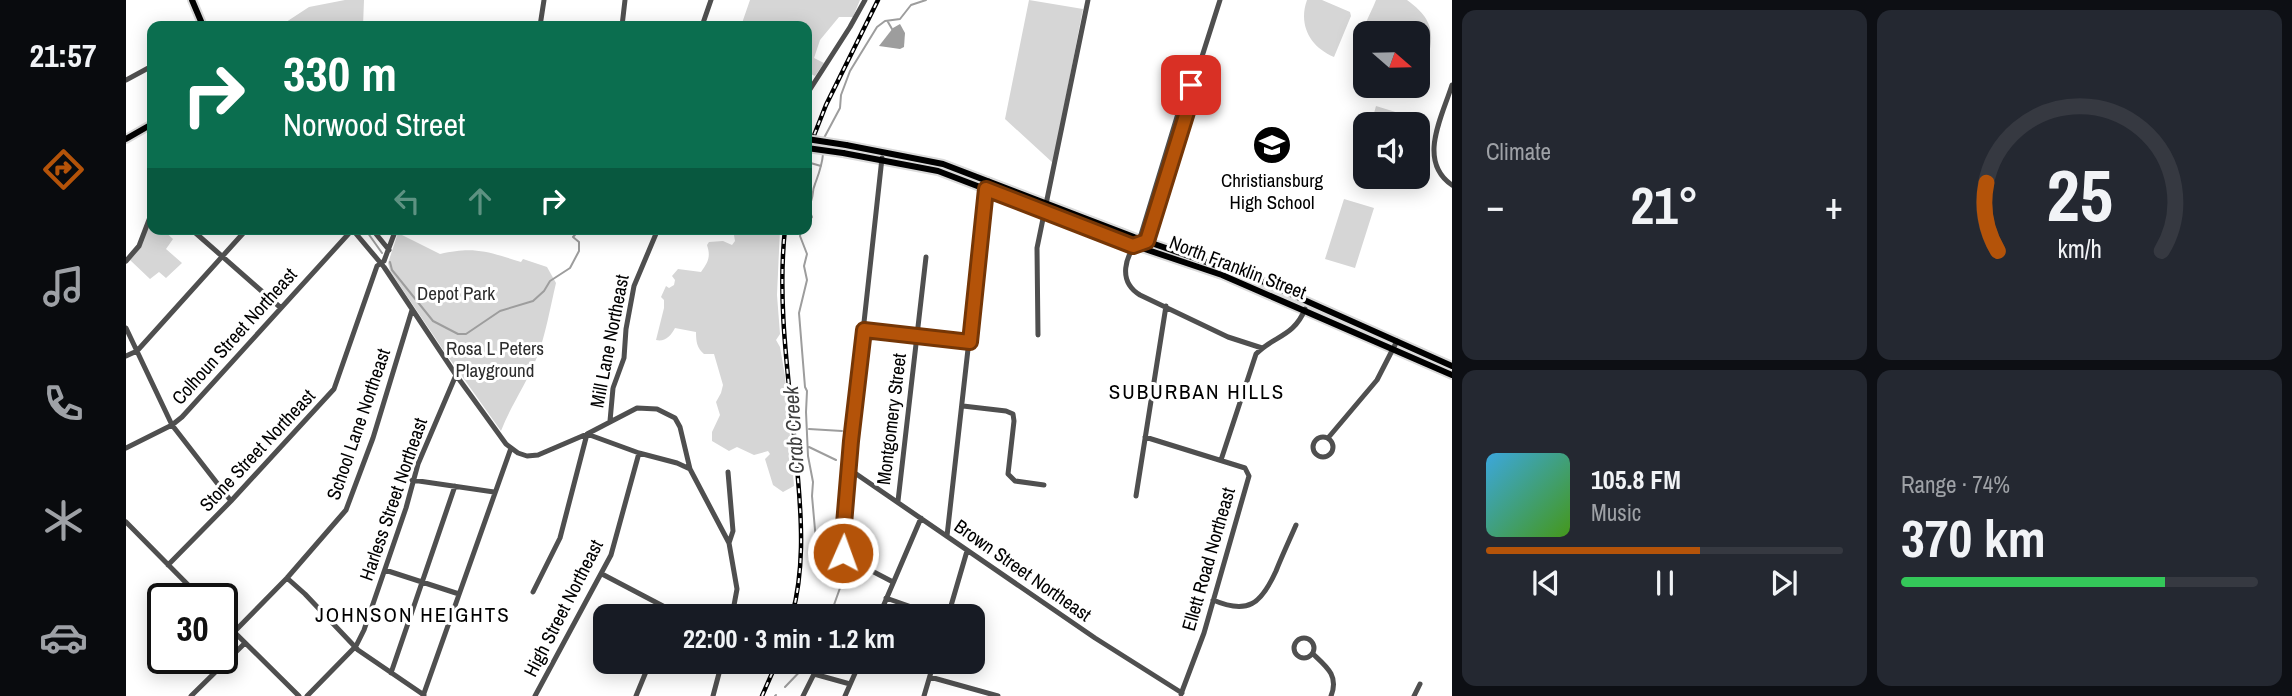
<!DOCTYPE html>
<html lang="en">
<head>
<meta charset="utf-8">
<style>
  body { margin:0; font-family:"Archivo Narrow",sans-serif; background:#242831; color:#f1f3f6; height:100vh; display:flex; flex-direction:column; font-size:26px; white-space:nowrap }
  * { box-sizing:border-box; margin:0 }
  p { font-size:23px; color:#9ea1a6 }
  .icon { flex:none; width:38px; height:38px; fill:none; stroke:currentColor; stroke-width:2; stroke-linecap:round; stroke-linejoin:round }
  .map { position:relative; flex:1; overflow:hidden }
  .drawer { display:flex; flex-direction:column; gap:10px; padding:10px; background:#0d0f14; width:840px }
  .drawer>* { flex:none }
  .banner { position:absolute; left:21px; top:21px; width:665px; height:214px; border-radius:14px; box-shadow:0 4px 18px #0003; background:#0b6e4f; color:#fff; overflow:hidden }
  .needle { width:46px; rotate:110deg }
  .fabs { position:absolute; left:1227px; top:21px; display:grid; gap:14px }
  .fabs a { display:grid; place-items:center; width:77px; height:77px; border-radius:14px; background:#171b24; box-shadow:0 4px 18px #0003; font-size:35px }
  .speed { position:absolute; left:21px; top:583px; display:flex; gap:14px; font-size:35px; font-weight:700; text-align:center }
  .speed>* { display:grid; place-content:center; width:91px; height:91px; border-radius:50%; background:#171b24; box-shadow:0 4px 18px #0003; line-height:1 }
  .speed .limit { border:4px solid #111; border-radius:10px; background:#fff; color:#111 }
  .pin { position:absolute; display:grid; place-items:center; width:60px; height:60px; color:#fff; margin:-30px; border-radius:14px; box-shadow:0 4px 10px #0006 }
  .me { position:absolute; width:77px; margin:-38px; rotate:2deg; stroke-linejoin:round; filter:drop-shadow(0 0 5px #0008) }
  .turn { display:flex; align-items:center; gap:24px; height:147px; padding:0 21px; font-size:32px }
  .turn .icon { width:91px; height:91px; stroke-width:2.5 }
  .turn b { display:block; font-size:49px; line-height:60px }
  .lanes { display:flex; align-items:center; height:66px; padding:0 21px; background:#0003; justify-content:center; gap:35px; direction:ltr }
  .lanes .off { opacity:.35 }
  .big { font-size:52px; font-weight:700; line-height:1.1 }
  .drawer .card { flex:1; display:flex; flex-direction:column; justify-content:center; gap:10px; min-width:0; padding:0 24px; border-radius:14px; background:#242831 }
  .drawer .dial { align-items:center; gap:0 }
  .dial svg { height:182px; overflow:visible; fill:none; stroke:#363941; stroke-width:7; stroke-linecap:round; text-anchor:middle }
  .dial text { fill:#f1f3f6; stroke:none }
  .song { display:flex; align-items:center; gap:21px }
  .cover { width:84px; height:84px; border-radius:10px; background:linear-gradient(135deg,hsl(200 70% 55%),hsl(100 70% 35%)) }
  .played { height:7px; border-radius:4px; background:linear-gradient(90deg,#b45309 60%,#363941 60%) }
  .keys { display:flex; justify-content:space-around; direction:ltr }
  .heat { display:flex; justify-content:space-between; align-items:center; font-size:38px; direction:ltr }
  .charge { height:10px; border-radius:5px; background:linear-gradient(90deg,#34c759 74%,#363941 0) }
  .drawer .tiles { flex:1; display:grid; gap:10px; grid-template-columns:repeat(2,1fr) }
  .trip { position:absolute; left:467px; top:604px; width:392px; height:70px; border-radius:14px; background:#171b24; box-shadow:0 4px 18px #0003; font-weight:700; line-height:70px; text-align:center }
  main { display:flex; flex:1; min-height:0 }
  .tab-bar { display:flex; flex-direction:column; width:126px; justify-content:space-around; align-items:center; background:#090b0e; color:#9ea1a6 }
  .tab-bar .icon { width:49px; height:49px }
  .tab-bar .on { color:#b45309 }
  .tab-bar b { font-size:32px; color:#f1f3f6 }
  .map>svg:first-child { display:block }
  .green { fill:#d6d6d6 }
  .water { fill:#9d9d9d }
  .lines { fill:none; stroke-linecap:round; stroke-linejoin:round }
  .stream { stroke:#9d9d9d; stroke-width:2 }
  .major-casing { stroke:#dbdbdb; stroke-width:10 }
  .minor { stroke:#4f4f4f; stroke-width:5 }
  .major { stroke:#000; stroke-width:6 }
  .rail-casing { stroke:#000; stroke-width:4.5 }
  .rail { stroke:#fff; stroke-width:2; stroke-dasharray:5; stroke-linecap:butt }
  .major-bridge-casing { stroke:#dbdbdb; stroke-width:10; stroke-linecap:butt }
  .major-bridge { stroke:#000; stroke-width:6 }
  .route-casing { stroke:#753606; stroke-width:18 }
  .route { stroke:#b45309; stroke-width:12 }
  .labels { text-anchor:middle; stroke-width:6; stroke-linejoin:round; paint-order:stroke }
  .poi-label { font-size:19px; fill:#000; stroke:#fff }
  .street-label { font-size:19px; fill:#000; stroke:#fff }
  .park-label { font-size:19px; fill:#2d2d2d; stroke:#fff }
  .neighbourhood-label { font-size:21px; letter-spacing:2px; fill:#000; stroke:#fff }
  .water-label { font-size:21px; font-style:italic; fill:#3e3e3e; stroke:#fff }
</style>
</head>
<body>
<main>
<nav class="tab-bar">
<b>21:57</b>
<svg class="icon on" aria-label="directions" viewBox="0 0 24 24"><path d="M12 3l9 9-9 9-9-9zM9 14v-3h6M13 9l2 2-2 2"/></svg>
<svg class="icon" aria-label="music" viewBox="0 0 24 24"><path d="M9 18V5l10-2v13"/><circle cx="6" cy="18" r="3"/><circle cx="16" cy="16" r="3"/></svg>
<svg class="icon" aria-label="phone" viewBox="0 0 24 24"><path d="M5 4h4l2 5-3 2q2 4 5 5l2-3 5 2v4C11 20 4 13 5 4z"/></svg>
<svg class="icon" aria-label="climate" viewBox="0 0 24 24"><path d="M12 3v18M4 7l16 10M4 17L20 7"/></svg>
<svg class="icon" aria-label="car" viewBox="0 0 24 24"><path d="M5 17H2v-5l4-1 3-4h7l3 4 3 1v5h-3M9 17h6M6 11h13"/><circle cx="7" cy="17" r="2"/><circle cx="17" cy="17" r="2"/></svg>
</nav>
<div class="map">
<svg width="1326" height="696" viewBox="0 0 1326 696">
  <rect width="100%" height="100%" fill="#fff"/>
  <path class="green" d="M 219,0 L 238,0 L 237,26 L 154,26 L 183,7 Z
    M 624,0 L 734,0 L 727,17 L 713,17 L 694,40 L 688,58 L 698,63 L 689,76 L 681,72 L 681,26 L 615,26 Z
    M 903,0 L 957,9 L 927,163 L 879,119 Z
    M 1181,0 L 1196,0 L 1224,12 L 1225,16 L 1208,57 C 1184,47 1172,25 1181,0 Z
    M 1250,0 L 1281,0 C 1316,25 1305,43 1297,79 L 1292,78 L 1292,33 L 1239,33 L 1239,67 C 1220,56 1244,16 1250,0 Z
    M 1250,106 L 1276,114 L 1273,124 L 1245,124 Z
    M 1218,199 L 1248,208 L 1229,268 L 1199,259 Z
    M 25,220 L 26,229 L 36,229 L 47,239 L 40,249 L 56,263 L 40,278 L 33,272 L 24,279 L 4,260 Z
    M 589,229 L 654,229 L 651,295 L 654,334 L 650,340 L 654,347 L 659,376 L 668,486 L 657,492 L 647,485 L 639,459 L 644,454 L 642,451 L 628,455 L 611,447 L 603,451 L 586,441 L 586,432 L 594,415 L 590,402 L 595,393 L 597,385 L 588,354 L 578,354 C 571,348 570,342 570,332 L 549,328 C 545,336 539,342 530,340 L 538,308 L 538,300 L 535,297 L 540,286 L 543,288 L 548,285 L 549,280 L 546,276 L 552,269 L 575,272 C 582,262 585,257 581,245 L 583,242 L 597,241 L 606,245 L 609,241 L 608,235 Z
    M 272,233 L 314,254 C 349,246 362,252 395,262 L 397,259 L 421,267 L 430,283 C 424,308 420,334 411,357 C 401,383 385,405 375,431 L 318,351 L 264,271 L 262,263 Z"/>
  <path class="water" d="M 774,24 L 779,33 L 778,47 L 774,49 L 753,46 L 767,28 Z"/>
  <g class="lines">
    <path class="stream" d="M 762,22 L 766,29
      M 698,138 L 714,108 L 715,95 L 724,71 L 751,27 L 759,21 L 774,19 L 785,5 L 800,0
      M 681,162 L 695,166
      M 681,223 L 686,217 L 682,207 C 689,197 685,193 689,184 C 693,173 696,166 697,154
      M 239,229 L 256,253
      M 675,229 L 674,236 L 681,254 L 678,266 L 681,280 L 673,313 L 679,387 L 681,391 L 680,412 L 682,456 L 687,482 L 686,496 L 690,541 L 689,565 L 692,569 L 709,577 L 714,588 L 704,616
      M 264,262 L 266,270 L 307,321 L 332,334 L 340,334 L 374,311 L 407,301 L 418,291 L 424,281 L 444,268 L 453,251 L 453,242 L 447,237 L 454,229
      M 683,429 L 716,431
      M 683,447 L 710,460
      M 659,687 L 683,662
      M 649,696 L 650,695"/>
    <defs>
      <path id="major" d="M 66,0 L 77,26
        M 0,139 L 26,124
        M 720,145 L 817,164 L 1008,237 L 1138,282 L 1326,366
        M 717,153 L 812,171 L 1004,244 L 1096,275 L 1326,375"/>
    </defs>
    <use href="#major" class="major-casing"/>
    <path class="minor" d="M 1094,0 L 1072,69 L 1058,94 L 1014,238 C 999,256 991,281 1014,295 L 1102,337 L 1136,348
      M 414,26 L 418,0
      M 496,26 L 499,0
      M 576,26 L 585,0
      M 0,80 L 26,66
      M 1326,85 C 1316,117 1291,161 1326,185
      M 681,94 L 724,27 L 739,0
      M 756,158 L 725,441 L 716,548 L 721,558 L 767,582
      M 65,229 L 155,308
      M 226,229 L 258,267 L 330,375 L 380,444 L 392,453 L 401,456 L 412,455 L 461,434 L 511,408 L 531,409 L 549,418 L 554,427 L 564,469 L 603,543 L 611,589 L 606,616
      M 246,229 L 263,250
      M 1019,242 L 1066,96 L 1065,85
      M 0,261 L 13,246 L 26,212
      M 0,328 L 46,425 L 105,501
      M 738,330 L 843,342
      M 912,335 L 911,248 L 962,0
      M 0,356 L 11,351 L 121,229
      M 837,406 L 880,411 L 887,414 L 888,421 L 882,474 L 889,481 L 918,485
      M 484,421 L 487,388 L 498,358 L 500,329 L 508,286 L 532,229
      M 1019,437 L 1119,468 L 1123,476 L 1078,633 L 1055,694
      M1187 447a10 10 0 1 1 20 0a10 10 0 1 1-20 0Z
      M 1202,438 L 1251,380 L 1271,341
      M 0,448 L 46,425 L 56,417 L 226,230
      M 1095,460 L 1130,354 C 1147,336 1168,337 1179,309
      M 723,469 L 969,638 L 1056,693
      M 602,472 L 607,531 L 603,543
      M 286,480 L 368,492
      M 1010,496 L 1040,306
      M 772,501 L 800,257
      M 0,522 L 75,598
      M 821,536 L 860,189 L 863,181
      M 42,565 L 105,501 L 208,389 L 251,266 L 258,261 L 270,229
      M 259,570 L 333,594
      M 476,574 L 556,616
      M 161,578 L 179,594 L 232,650 L 298,695
      M 407,592 L 434,538 L 461,434 L 513,453 L 551,463 L 564,469
      M 760,598 L 811,616
      M 1087,600 C 1122,615 1135,604 1150,571 C 1156,556 1163,541 1170,525
      M 753,616 L 795,518
      M 822,616 L 841,551
      M 96,620 L 173,696
      M 108,632 L 161,578 L 220,510 L 247,438 L 286,310
      M1168 648a10 10 0 1 1 20 0a10 10 0 1 1-20 0Z
      M 1187,654 C 1201,667 1213,676 1205,696
      M 265,673 L 329,486
      M 804,677 L 872,696
      M 65,696 L 119,643
      M 181,696 L 230,646 L 238,630 L 280,508 L 292,464 L 330,375
      M 297,696 L 385,448
      M 409,696 L 485,555 L 513,453
      M 510,696 L 524,662
      M 587,696 L 596,662
      M 677,696 L 688,674 L 724,684
      M 719,696 L 734,662
      M 798,696 L 808,662
      M 1288,696 L 1294,684"/>
    <use href="#major" class="major"/>
    <defs>
      <path id="rail" d="M 681,153 L 700,105 L 752,0
        M 659,229 C 650,312 666,397 672,479 C 676,526 678,570 666,616
        M 636,696 L 651,662"/>
    </defs>
    <use href="#rail" class="rail-casing"/>
    <use href="#rail" class="rail"/>
    <defs>
      <path id="major-bridge" d="M 681,139 L 720,145
        M 681,148 L 717,153"/>
    </defs>
    <use href="#major-bridge" class="major-bridge-casing"/>
    <use href="#major-bridge" class="major-bridge"/>
  </g>
  <g class="lines">
    <defs>
      <path id="route" d="M 717,553 L 716,548 L 725,441 L 738,330 L 844,342 L 860,189 L 1007,246 L 1021,241 L 1066,96 L 1065,85"/>
    </defs>
    <use href="#route" class="route-casing"/>
    <use href="#route" class="route"/>
  </g>
  <defs>
    <symbol id="school-disc" viewBox="-11 -11 22 22"><circle r="9.5" fill="#000" stroke="#fff"/><path d="M0-5L7-2L0 1L-7-2ZM-4 1L0 2.5L4 1V4Q0 6-4 4Z" fill="#fff"/></symbol>
  </defs>
  <g fill-rule="evenodd">
    <use href="#school-disc" x="1124" y="123" width="44" height="44"/>
  </g>
  <g class="labels">
    <g class="poi-label">
      <text x="1146" y="187">Christiansburg<tspan x="1146" dy="22">High School</tspan></text>
    </g>
    <g class="street-label">
      <text transform="translate(1112 267) rotate(21)" y="7">North Franklin Street</text>
      <text transform="translate(108 336) rotate(-48)" y="7">Colhoun Street Northeast</text>
      <text transform="translate(483 341) rotate(-79)" y="7">Mill Lane Northeast</text>
      <text transform="translate(765 419) rotate(-83)" y="7">Montgomery Street</text>
      <text transform="translate(232 424) rotate(-71)" y="7">School Lane Northeast</text>
      <text transform="translate(131 450) rotate(-47)" y="7">Stone Street Northeast</text>
      <text transform="translate(267 499) rotate(-71)" y="7">Harless Street Northeast</text>
      <text transform="translate(1082 559) rotate(-74)" y="7">Ellett Road Northeast</text>
      <text transform="translate(897 570) rotate(35)" y="7">Brown Street Northeast</text>
      <text transform="translate(437 608) rotate(-63)" y="7">High Street Northeast</text>
    </g>
    <g class="park-label">
      <text x="330" y="300">Depot Park</text>
      <text x="369" y="355">Rosa L Peters<tspan x="369" dy="22">Playground</tspan></text>
    </g>
    <g class="neighbourhood-label">
      <text x="1071" y="399">SUBURBAN HILLS</text>
      <text x="287" y="622">JOHNSON HEIGHTS</text>
    </g>
    <g class="water-label">
      <text transform="translate(668 430) rotate(-94)" y="7">Crab Creek</text>
    </g>
  </g>
</svg>
<div class="fabs">
<a><svg class="needle" viewBox="-14 -14 28 28"><path d="M0-13l5 13h-10z" fill="#e53935"/><path d="M0 13l5-13h-10z" fill="#9ea1a6"/></svg></a>
<a><svg class="icon" aria-label="sound" viewBox="0 0 24 24"><path d="M4 9h4l5-4v14l-5-4H4zM17 9q2 3 0 6"/></svg></a>
</div>
<div class="speed"><div class="limit">30</div></div>
<div class="pin" style="left:1065px;top:85px;background:#d93025"><svg class="icon" aria-label="arrive" viewBox="0 0 24 24"><path d="M6 21V4h12l-3 4 3 4H6"/></svg></div>
<svg class="me" style="left:717px;top:553px" viewBox="-20 -20 40 40"><circle r="17" fill="#b45309" stroke="#fff" stroke-width="3"/><path d="M0-11L8 9 0 5-8 9z" fill="#fff"/></svg>
<div class="trip">22:00 · 3 min · 1.2 km</div>
<div class="banner">
<div class="turn"><svg class="icon" aria-label="right" viewBox="0 0 24 24"><path d="M7 20v-9h11M14 6l5 5-5 5"/></svg><div><b>330 m</b>Norwood Street</div></div>
<div class="lanes"><svg class="icon off" aria-label="left" viewBox="0 0 24 24"><path d="M17 20v-9H6M10 6l-5 5 5 5"/></svg><svg class="icon off" aria-label="ahead" viewBox="0 0 24 24"><path d="M12 20V5M6 11l6-6 6 6"/></svg><svg class="icon" aria-label="right" viewBox="0 0 24 24"><path d="M7 20v-9h11M14 6l5 5-5 5"/></svg></div>
</div>
</div>
<section class="drawer">
<div class="tiles">
<div class="card"><p>Climate</p>
<div class="heat"><a>−</a><b class="big">21°</b><a>+</a></div>
</div>
<div class="card dial"><svg viewBox="0 0 100 80">
<path d="M14 69A42 42 0 1 1 86 69"/>
<path d="M14 69A42 42 0 0 1 9 39" stroke="#b45309"/>
<text x="50" y="56" font-size="32" font-weight="700">25</text>
<text x="50" y="72" font-size="11">km/h</text>
</svg></div>
<div class="card">
<div class="song"><i class="cover"></i><div><b>105.8 FM</b><p>Music</p></div></div>
<div class="played"></div>
<div class="keys"><svg class="icon" aria-label="previous" viewBox="0 0 24 24"><path d="M18 5L8 12l10 7zM5 5v14"/></svg><svg class="icon" aria-label="pause" viewBox="0 0 24 24"><path d="M8 5v14M16 5v14"/></svg><svg class="icon" aria-label="next" viewBox="0 0 24 24"><path d="M6 5l10 7-10 7zM19 5v14"/></svg></div>
</div>
<div class="card"><p>Range · 74%</p><b class="big">370 km</b><div class="charge"></div></div>
</div>
</section>
</main>
</body>
</html>
